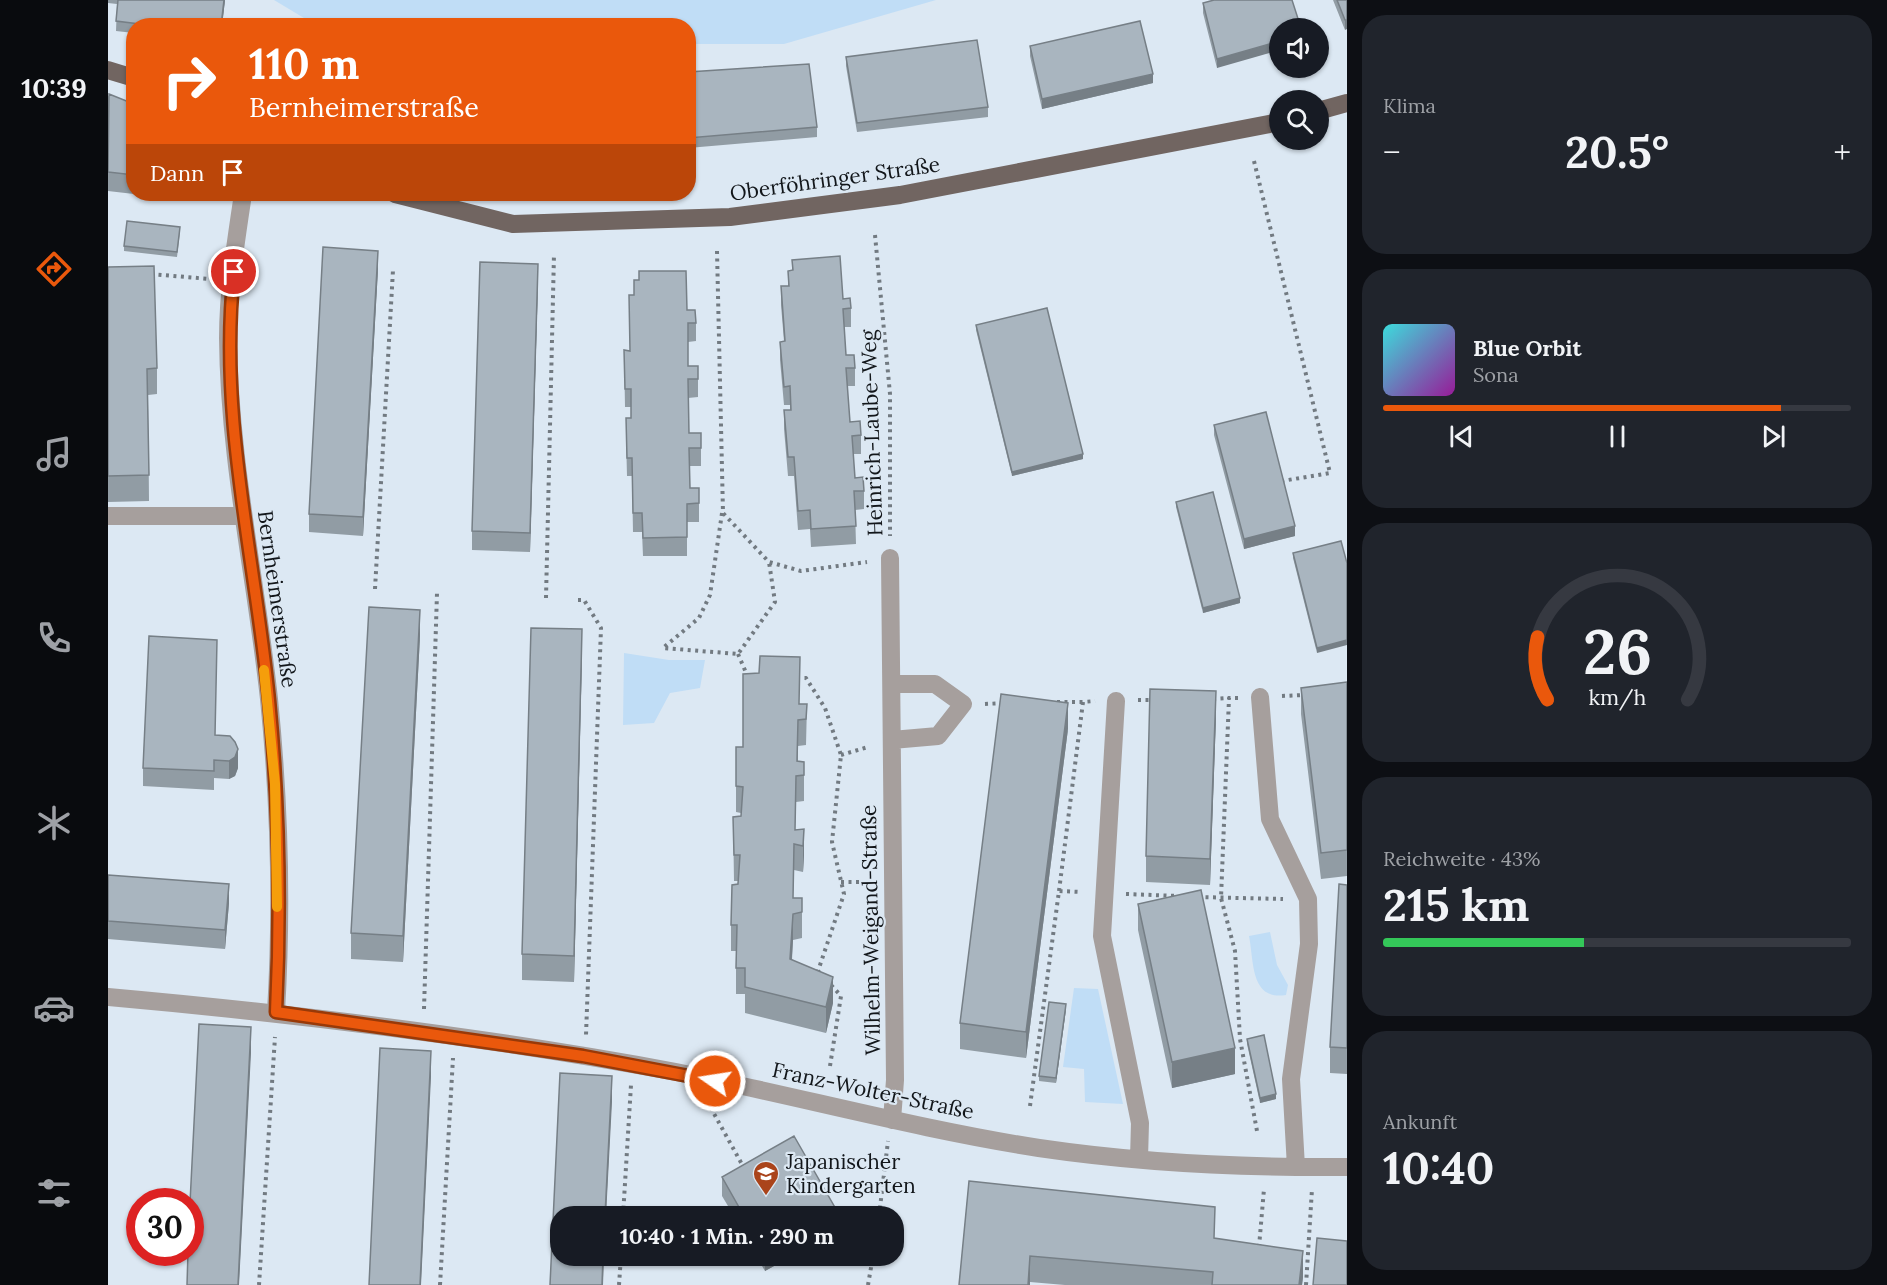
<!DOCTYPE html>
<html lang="de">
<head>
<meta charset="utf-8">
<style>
  body { margin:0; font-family:Lora,serif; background:#20242c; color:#f1f3f6; height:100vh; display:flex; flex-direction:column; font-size:22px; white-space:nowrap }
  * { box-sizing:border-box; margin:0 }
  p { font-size:20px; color:#9ea1a6 }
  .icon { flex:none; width:33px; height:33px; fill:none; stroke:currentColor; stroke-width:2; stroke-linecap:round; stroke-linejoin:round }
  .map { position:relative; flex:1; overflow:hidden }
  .panel { display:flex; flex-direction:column; gap:15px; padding:15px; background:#0d0f14; width:540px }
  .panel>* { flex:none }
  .hud { position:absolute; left:18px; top:18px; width:570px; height:183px; border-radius:24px; box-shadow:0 2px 4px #0004; background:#ea580c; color:#fff; overflow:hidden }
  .tools { position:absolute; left:1161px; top:18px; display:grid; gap:12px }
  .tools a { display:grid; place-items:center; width:60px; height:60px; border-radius:50%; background:#171b24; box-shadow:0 2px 4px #0004; font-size:30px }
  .speed { position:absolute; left:18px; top:1188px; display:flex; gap:12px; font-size:30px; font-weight:700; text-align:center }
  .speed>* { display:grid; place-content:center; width:78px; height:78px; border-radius:50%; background:#171b24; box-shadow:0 2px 4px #0004; line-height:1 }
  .speed .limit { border:9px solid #d22; background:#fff; color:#111 }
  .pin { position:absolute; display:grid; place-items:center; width:51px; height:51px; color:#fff; margin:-26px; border:3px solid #fff; border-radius:50%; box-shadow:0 2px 6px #0007 }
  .me { position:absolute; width:66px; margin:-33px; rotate:283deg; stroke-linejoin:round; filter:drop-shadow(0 0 4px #0008) }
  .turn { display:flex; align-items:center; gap:21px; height:126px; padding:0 24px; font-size:27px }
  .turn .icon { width:78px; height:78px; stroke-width:2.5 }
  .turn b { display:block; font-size:42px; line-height:51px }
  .then { display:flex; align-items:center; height:57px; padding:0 24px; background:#0003; gap:12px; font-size:22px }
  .big { font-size:45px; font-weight:700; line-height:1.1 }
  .panel .widget { flex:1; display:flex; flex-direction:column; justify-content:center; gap:9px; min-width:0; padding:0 21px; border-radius:24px; background:#20242c }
  .panel .dial { align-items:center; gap:0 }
  .dial svg { height:156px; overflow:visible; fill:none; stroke:#363941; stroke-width:7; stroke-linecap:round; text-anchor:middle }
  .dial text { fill:#f1f3f6; stroke:none }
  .song { display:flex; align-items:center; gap:18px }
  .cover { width:72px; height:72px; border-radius:9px; background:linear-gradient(135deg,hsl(180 70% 55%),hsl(300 70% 35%)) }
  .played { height:6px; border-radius:3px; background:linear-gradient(90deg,#ea580c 85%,#363941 85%) }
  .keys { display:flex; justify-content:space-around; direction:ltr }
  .heat { display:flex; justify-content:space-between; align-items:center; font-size:33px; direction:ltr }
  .charge { height:9px; border-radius:4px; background:linear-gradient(90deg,#34c759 43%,#363941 0) }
  .trip { position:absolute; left:442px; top:1206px; width:354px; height:60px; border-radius:24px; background:#171b24; box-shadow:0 2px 4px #0004; font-weight:700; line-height:60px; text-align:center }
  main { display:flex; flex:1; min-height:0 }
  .tabs { display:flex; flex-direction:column; width:108px; justify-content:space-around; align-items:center; background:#090b0e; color:#9ea1a6 }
  .tabs .icon { width:42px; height:42px }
  .tabs .active { color:#ea580c }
  .tabs b { font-size:27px; color:#f1f3f6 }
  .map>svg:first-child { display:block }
  .green { fill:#c0ddf6 }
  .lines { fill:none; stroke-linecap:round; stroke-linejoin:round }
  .path { stroke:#727a81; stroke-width:4; stroke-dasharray:3 4.5; stroke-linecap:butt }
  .minor { stroke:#a69f9d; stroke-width:18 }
  .major { stroke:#716561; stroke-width:18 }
  .wall { fill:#919ca4 }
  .shaded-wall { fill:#767f86 }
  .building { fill:#a9b5bf; stroke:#767f86; stroke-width:1.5 }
  .route-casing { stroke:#983908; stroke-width:15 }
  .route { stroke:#ea580c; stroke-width:10 }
  .slow { stroke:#f59e0b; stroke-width:10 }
  .labels { text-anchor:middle; stroke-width:4.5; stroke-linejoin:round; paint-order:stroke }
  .street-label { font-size:21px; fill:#12161a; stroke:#dce8f3 }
  .poi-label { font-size:21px; fill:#12161a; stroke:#dce8f3; text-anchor:start }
</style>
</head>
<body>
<main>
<nav class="tabs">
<b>10:39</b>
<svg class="icon active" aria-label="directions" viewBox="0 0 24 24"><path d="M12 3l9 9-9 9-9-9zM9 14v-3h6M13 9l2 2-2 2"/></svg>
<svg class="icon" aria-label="music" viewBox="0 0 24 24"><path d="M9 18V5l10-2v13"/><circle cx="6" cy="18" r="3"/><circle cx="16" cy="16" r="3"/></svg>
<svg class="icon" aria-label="phone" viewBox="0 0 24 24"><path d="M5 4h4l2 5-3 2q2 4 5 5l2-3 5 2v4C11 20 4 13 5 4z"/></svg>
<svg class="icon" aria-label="climate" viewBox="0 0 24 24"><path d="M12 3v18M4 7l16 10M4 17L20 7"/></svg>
<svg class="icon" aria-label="car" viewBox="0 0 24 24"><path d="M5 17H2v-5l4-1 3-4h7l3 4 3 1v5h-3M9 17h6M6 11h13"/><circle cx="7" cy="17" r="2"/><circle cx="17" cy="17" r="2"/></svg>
<svg class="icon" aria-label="filters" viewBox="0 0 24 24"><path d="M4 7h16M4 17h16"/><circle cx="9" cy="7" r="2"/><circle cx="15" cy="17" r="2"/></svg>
</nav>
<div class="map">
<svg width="1239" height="1285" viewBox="0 0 1239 1285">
  <rect width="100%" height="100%" fill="#dce8f3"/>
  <path class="green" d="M 166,0 L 828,0 L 676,44 L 581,44 L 580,26 L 244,25 L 201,21 Z
    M 516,653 L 561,660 L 597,660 L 592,688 L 562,693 L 546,723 L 515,725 Z
    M 1162,932 L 1169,965 L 1180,985 L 1178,995 C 1142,1001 1146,961 1141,936 Z
    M 966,988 L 990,989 L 1015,1104 L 977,1102 L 976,1069 L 955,1067 Z"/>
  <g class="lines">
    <path class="path" d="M 1146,161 L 1222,473 L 1174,481
      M 767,235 L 782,394 L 782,536
      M 609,251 L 615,513 L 661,562 L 693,571 L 759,562
      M 43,274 L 101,279
      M 614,513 L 602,595 L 591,618 L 555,648 L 630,654 L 667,602 L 661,562
      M 267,589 L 285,270
      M 438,598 L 446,254
      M 470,600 L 476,600 L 493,628 L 478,1035
      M 630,654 L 639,675
      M 689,678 L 698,678 L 717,708 L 733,755 L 724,842 L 736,894 L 710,971 L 712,973
      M 1174,696 L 1196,695
      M 1130,698 L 1121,698 L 1113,898 L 1127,951 L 1132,1039 L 1149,1131
      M 1105,699 L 1121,698
      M 1030,700 L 1047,700
      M 949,702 L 975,702
      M 877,704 L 897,703
      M 733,755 L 760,747
      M 733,882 L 762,882
      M 951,891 L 975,702 L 987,701
      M 1018,894 L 1070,896
      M 1090,897 L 1175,899
      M 316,1009 L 329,593
      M 722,1066 L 733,996 L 723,985
      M 599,1101 L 636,1168
      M 922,1106 L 951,891 L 974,892
      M 515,1216 L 523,1085
      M 771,1216 L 780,1141
      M 1151,1247 L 1156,1189
      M 151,1285 L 167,1037
      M 332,1285 L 345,1058
      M 511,1285 L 513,1256
      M 760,1285 L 765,1256
      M 1198,1285 L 1204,1189"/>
    <path class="minor" d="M 135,194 C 128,240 120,291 120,338 C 121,460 148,578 161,699 C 171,799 174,911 168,1012
      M 0,516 L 134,516
      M 782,558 L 787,1080 L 784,1120
      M 784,684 L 827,684 L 855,704 L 830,736 L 784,740
      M 1152,697 L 1162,819 L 1200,899 L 1201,944 L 1183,1079 L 1188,1167
      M 1008,701 L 994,936 L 1032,1123 L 1031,1159
      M 0,997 C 190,1014 380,1037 568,1072 C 689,1096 809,1129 931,1148 C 1033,1163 1137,1168 1239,1167"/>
    <path class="major" d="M 0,70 L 26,78
      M 1210,111 L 1239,103
      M 287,194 L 405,224 L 622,217 L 792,195 L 1172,122"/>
  </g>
  <path class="wall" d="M 0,0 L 117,0 L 114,26 L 26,26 L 26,33 L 8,31 L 9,4 L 0,3 Z
    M 1184,0 L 1109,68 L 1095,13 L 1095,3 Z
    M 1225,0 L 1239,0 L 1237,30 Z
    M 922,46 L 1045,83 L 934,109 L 922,56 Z
    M 738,57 L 880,107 L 880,117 L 749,132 L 738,66 Z
    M 580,72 L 709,127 L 709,137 L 580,148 Z
    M 0,96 L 26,104 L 26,194 L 69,194 L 69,199 L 0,191 Z
    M 72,232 L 69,257 L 16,251 L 16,246 Z
    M 684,260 L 735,299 L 743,308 L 743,327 L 736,327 L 738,355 L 747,368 L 747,386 L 739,386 L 742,422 L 753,435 L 753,454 L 745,454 L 747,478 L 756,491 L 756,509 L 747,510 L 748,544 L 703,547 L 702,529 L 690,530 L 686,476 L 680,476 L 676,429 L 676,410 L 682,410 L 682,405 L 676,405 L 672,360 L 672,342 L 676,341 L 673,305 L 673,286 L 680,286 L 680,271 L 684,270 Z
    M 0,267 L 49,368 L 49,394 L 40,395 L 41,501 L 0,502 Z
    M 270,269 L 255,536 L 201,532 L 201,514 Z
    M 531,271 L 579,310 L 588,323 L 588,341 L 580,342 L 580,366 L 590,379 L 590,397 L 580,398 L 581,433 L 593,433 L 593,466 L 582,466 L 582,488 L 591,488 L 591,522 L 579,522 L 579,556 L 535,556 L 534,532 L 525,532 L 524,476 L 519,476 L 518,437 L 518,418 L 523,418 L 523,407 L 517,407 L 516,350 L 522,351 L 526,295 L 531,280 Z
    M 430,282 L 422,552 L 364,550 L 364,531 Z
    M 868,325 L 975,459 L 904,476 L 868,330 Z
    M 1106,425 L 1187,536 L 1136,549 L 1106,435 Z
    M 1068,502 L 1132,603 L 1095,613 L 1068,507 Z
    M 1233,541 L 1209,653 L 1185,558 L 1185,553 Z
    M 312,636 L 295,962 L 243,959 L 243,933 Z
    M 474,655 L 466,982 L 414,980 L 414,954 Z
    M 1239,682 L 1239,876 L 1213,879 L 1193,714 L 1193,688 Z
    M 691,704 L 699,704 L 698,745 L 690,746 L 690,761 L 696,762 L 696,801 L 688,802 L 687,830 L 696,829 L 696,855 L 695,872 L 686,870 L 685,898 L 694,898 L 694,938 L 685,940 L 684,960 L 725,1003 L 718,1033 L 637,1013 L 637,994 L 628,994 L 628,951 L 623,951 L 623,925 L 630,881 L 626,881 L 625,817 L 633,816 L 633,813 L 628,812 L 628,747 L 635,747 Z
    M 1108,717 L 1102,885 L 1038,882 L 1038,856 Z
    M 960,729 L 918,1058 L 852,1049 L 852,1023 Z
    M 107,735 L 130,768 L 127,776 L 121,779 L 106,778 L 106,790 L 35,786 L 35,768 Z
    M 0,875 L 121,903 L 117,949 L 0,939 Z
    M 1239,885 L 1239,1074 L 1222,1073 L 1222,1047 Z
    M 1030,904 L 1127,1074 L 1064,1088 L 1030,930 Z
    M 958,1009 L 948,1083 L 931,1081 L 931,1076 Z
    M 1139,1039 L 1168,1099 L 1152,1103 L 1139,1044 Z
    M 614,1177 L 729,1216 L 626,1216 L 614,1196 Z
    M 861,1181 L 1107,1239 L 1195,1277 L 1194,1285 L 957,1285 L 922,1282 L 922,1285 L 851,1285 Z
    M 648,1256 L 684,1256 L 657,1271 Z"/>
  <path class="shaded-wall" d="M 116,0 L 117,0 L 114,26 L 113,26 Z
    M 1237,20 L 1239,20 L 1239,29 L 1237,30 Z
    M 1172,41 L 1172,50 L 1109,68 L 1109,59 Z
    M 1045,74 L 1045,83 L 934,109 L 934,99 Z
    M 270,251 L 270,269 L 255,536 L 255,517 Z
    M 430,264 L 430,282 L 422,552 L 422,533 Z
    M 975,454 L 975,459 L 904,476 L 904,472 Z
    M 1187,526 L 1187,536 L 1136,549 L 1136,539 Z
    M 1132,598 L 1132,603 L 1095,613 L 1095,608 Z
    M 312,610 L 312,636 L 295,962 L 295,936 Z
    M 474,629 L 474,655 L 466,982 L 466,956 Z
    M 1239,640 L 1239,645 L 1209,653 L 1209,648 Z
    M 1108,691 L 1108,717 L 1102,885 L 1102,859 Z
    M 960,703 L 960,729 L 918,1058 L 918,1032 Z
    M 130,749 L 130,768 L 127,776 L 121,779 L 121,761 Z
    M 696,829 L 696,855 L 695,872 L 695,846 Z
    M 121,884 L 121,903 L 117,949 L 117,930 Z
    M 685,914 L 685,940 L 682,985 L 682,959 Z
    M 725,977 L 725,1003 L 718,1033 L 718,1007 Z
    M 958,1004 L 958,1009 L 948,1083 L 948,1078 Z
    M 143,1027 L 143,1053 L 131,1285 L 130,1285 Z
    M 1127,1048 L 1127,1074 L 1064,1088 L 1064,1062 Z
    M 323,1051 L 323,1077 L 313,1285 L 312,1285 Z
    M 504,1076 L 504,1102 L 498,1216 L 497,1216 Z
    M 1168,1094 L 1168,1099 L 1152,1103 L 1152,1098 Z
    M 729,1211 L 729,1216 L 720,1216 Z
    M 1195,1251 L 1195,1277 L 1194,1285 L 1191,1285 Z
    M 495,1256 L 496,1256 L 495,1285 L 494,1285 Z
    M 657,1256 L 684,1256 L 657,1271 Z
    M 922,1256 L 922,1285 L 920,1285 Z"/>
  <path class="building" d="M 10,0 L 116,0 L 113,26 L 48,26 L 8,21 Z
    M 1106,0 L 1184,0 L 1193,28 L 1172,28 L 1172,41 L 1109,59 L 1095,3 Z
    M 1229,0 L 1239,0 L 1239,20 L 1237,20 Z
    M 1032,21 L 1045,74 L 934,99 L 922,46 Z
    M 869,40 L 880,107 L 749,123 L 738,57 Z
    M 701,64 L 709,127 L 580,138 L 580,72 Z
    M 1,94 L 26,104 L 26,175 L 0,172 Z
    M 19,221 L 72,227 L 69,252 L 16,246 Z
    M 215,247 L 270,251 L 255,517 L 201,514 Z
    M 732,256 L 735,299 L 742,298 L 743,308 L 735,309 L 738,355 L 746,355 L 747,368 L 738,368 L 742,422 L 752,421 L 753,435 L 744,436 L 747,478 L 755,477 L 756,491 L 746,491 L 748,526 L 703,529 L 702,510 L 690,511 L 686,457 L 680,457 L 676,410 L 683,410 L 682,386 L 676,387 L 672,342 L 677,341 L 673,286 L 681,286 L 680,271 L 685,270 L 684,260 Z
    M 372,262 L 430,264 L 422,533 L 364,531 Z
    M 46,266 L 49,368 L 39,369 L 41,475 L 0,476 L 0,267 Z
    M 531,271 L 578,271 L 579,310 L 587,310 L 588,323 L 580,323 L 580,366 L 590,366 L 590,379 L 580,379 L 581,433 L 593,433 L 593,448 L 581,448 L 582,488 L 591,488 L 591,503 L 579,504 L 579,537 L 535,538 L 534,513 L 525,513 L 524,458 L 519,458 L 518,418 L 523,418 L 523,389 L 517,389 L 516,350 L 522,351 L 521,295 L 526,295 L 526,280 L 531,280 Z
    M 939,308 L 975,454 L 904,472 L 868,325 Z
    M 1158,412 L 1187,526 L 1136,539 L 1106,425 Z
    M 1105,492 L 1132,598 L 1095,608 L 1068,502 Z
    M 1233,541 L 1239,563 L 1239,640 L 1209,648 L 1185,553 Z
    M 261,607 L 312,610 L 295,936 L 243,933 Z
    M 423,628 L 474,629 L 466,956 L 414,954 Z
    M 41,636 L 109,640 L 107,735 L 122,736 L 127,742 L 130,749 L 127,757 L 121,761 L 106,760 L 106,771 L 35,768 Z
    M 652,656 L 692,657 L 691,704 L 699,704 L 698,719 L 690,720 L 689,761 L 696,762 L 696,775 L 688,776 L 687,830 L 696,829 L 695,846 L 686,844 L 685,898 L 694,898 L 694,912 L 685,914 L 682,959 L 725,977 L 718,1007 L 637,987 L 637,968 L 628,968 L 629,925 L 623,925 L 624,885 L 630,884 L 632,855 L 626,855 L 625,817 L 633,816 L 635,787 L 628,786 L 628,747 L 635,747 L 635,674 L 651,673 Z
    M 1239,682 L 1239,850 L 1213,853 L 1193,688 Z
    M 1042,689 L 1108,691 L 1102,859 L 1038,856 Z
    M 893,694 L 960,703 L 918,1032 L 852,1023 Z
    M 0,875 L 121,884 L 117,930 L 0,921 Z
    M 1231,884 L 1239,885 L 1239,1048 L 1222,1047 Z
    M 1093,890 L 1127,1048 L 1064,1062 L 1030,904 Z
    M 941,1002 L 958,1004 L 948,1078 L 931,1076 Z
    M 91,1024 L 143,1027 L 130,1285 L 79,1285 L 80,1252 L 82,1252 L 82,1203 Z
    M 1156,1035 L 1168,1094 L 1152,1098 L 1139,1039 Z
    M 272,1048 L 323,1051 L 312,1285 L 261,1285 Z
    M 452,1073 L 504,1076 L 497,1216 L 453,1216 L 453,1256 L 495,1256 L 494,1285 L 442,1285 Z
    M 686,1136 L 729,1211 L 720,1216 L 636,1216 L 614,1177 Z
    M 861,1181 L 1107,1207 L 1106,1238 L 1195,1251 L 1191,1285 L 1104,1285 L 1105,1272 L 922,1256 L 920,1285 L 851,1285 Z
    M 1209,1238 L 1239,1241 L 1239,1285 L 1205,1285 Z"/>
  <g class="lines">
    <defs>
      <path id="route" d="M 126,272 C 110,417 147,557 161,700 C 171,803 173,909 168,1012 L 475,1056 L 607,1081"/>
    </defs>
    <use href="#route" class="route-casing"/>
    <use href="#route" class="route"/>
    <path class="slow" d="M 156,670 L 167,784 L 169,907"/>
  </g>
  <defs>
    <symbol id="school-pin" viewBox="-11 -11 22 30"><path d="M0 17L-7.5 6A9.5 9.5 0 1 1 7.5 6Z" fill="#aa441b" stroke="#dce8f3"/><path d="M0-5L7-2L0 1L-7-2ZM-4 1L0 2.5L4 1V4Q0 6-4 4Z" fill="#fff"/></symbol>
  </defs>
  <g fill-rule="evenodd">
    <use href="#school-pin" x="643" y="1159" width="30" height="40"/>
  </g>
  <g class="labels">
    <g class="street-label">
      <text transform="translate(727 179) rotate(-8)" y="7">Oberföhringer Straße</text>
      <text transform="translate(764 433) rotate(-92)" y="7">Heinrich-Laube-Weg</text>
      <text transform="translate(169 599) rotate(82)" y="7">Bernheimerstraße</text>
      <text transform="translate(763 930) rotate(-91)" y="7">Wilhelm-Weigand-Straße</text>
      <text transform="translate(765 1091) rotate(12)" y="7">Franz-Wolter-Straße</text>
    </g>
    <g class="poi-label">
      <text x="678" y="1169">Japanischer<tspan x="678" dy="24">Kindergarten</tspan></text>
    </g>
  </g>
</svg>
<div class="tools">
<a><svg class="icon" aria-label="sound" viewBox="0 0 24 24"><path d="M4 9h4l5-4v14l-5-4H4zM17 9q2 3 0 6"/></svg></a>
<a><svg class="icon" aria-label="search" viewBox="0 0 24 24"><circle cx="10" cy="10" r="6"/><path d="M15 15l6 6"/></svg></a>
</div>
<div class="speed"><div class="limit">30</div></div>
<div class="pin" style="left:126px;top:272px;background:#d93025"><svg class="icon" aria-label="arrive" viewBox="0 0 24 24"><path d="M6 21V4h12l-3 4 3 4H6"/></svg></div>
<svg class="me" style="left:607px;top:1081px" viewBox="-20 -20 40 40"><circle r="17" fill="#ea580c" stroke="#fff" stroke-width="3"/><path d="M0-11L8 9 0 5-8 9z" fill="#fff"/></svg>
<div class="trip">10:40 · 1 Min. · 290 m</div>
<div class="hud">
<div class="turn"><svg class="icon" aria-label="right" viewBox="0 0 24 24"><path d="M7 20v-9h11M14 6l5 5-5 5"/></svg><div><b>110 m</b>Bernheimerstraße</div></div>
<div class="then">Dann<svg class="icon" aria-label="arrive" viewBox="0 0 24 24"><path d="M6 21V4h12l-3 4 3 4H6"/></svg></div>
</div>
</div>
<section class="panel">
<div class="widget"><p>Klima</p>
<div class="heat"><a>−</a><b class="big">20.5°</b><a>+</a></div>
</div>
<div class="widget">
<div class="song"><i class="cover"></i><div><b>Blue Orbit</b><p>Sona</p></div></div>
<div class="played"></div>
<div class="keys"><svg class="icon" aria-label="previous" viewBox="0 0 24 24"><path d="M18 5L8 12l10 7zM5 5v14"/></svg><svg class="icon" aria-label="pause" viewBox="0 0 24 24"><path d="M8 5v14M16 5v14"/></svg><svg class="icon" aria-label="next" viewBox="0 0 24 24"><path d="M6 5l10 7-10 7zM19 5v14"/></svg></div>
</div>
<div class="widget dial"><svg viewBox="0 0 100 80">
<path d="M14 69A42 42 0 1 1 86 69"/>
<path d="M14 69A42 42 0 0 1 9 37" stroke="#ea580c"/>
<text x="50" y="56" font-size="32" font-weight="700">26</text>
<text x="50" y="72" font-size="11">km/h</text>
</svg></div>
<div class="widget"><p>Reichweite · 43%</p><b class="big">215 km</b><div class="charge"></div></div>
<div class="widget"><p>Ankunft</p><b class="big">10:40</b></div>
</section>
</main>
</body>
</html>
